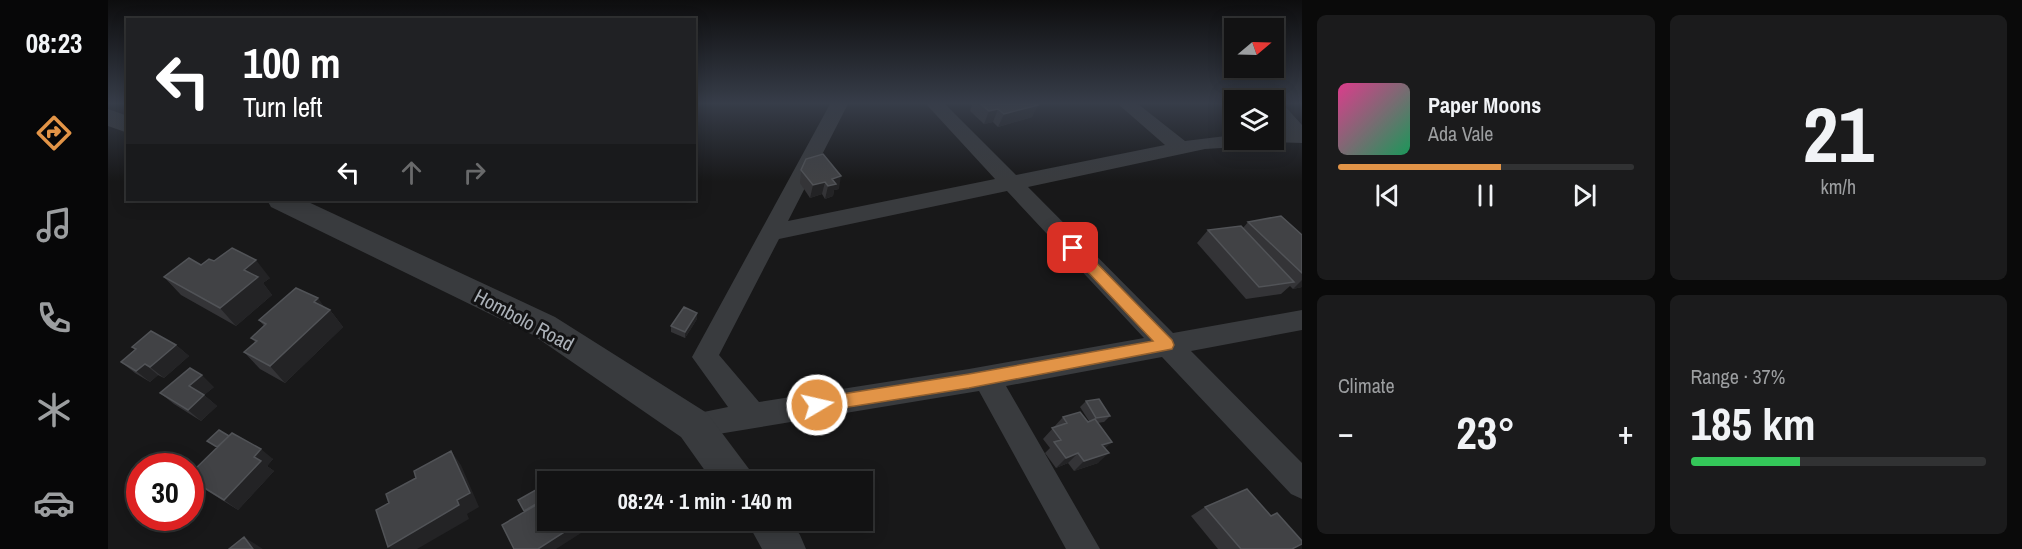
<!DOCTYPE html>
<html lang="en">
<head>
<meta charset="utf-8">
<style>
  body { margin:0; font-family:"Archivo Narrow",sans-serif; background:#1b1b1c; color:#f1f3f6; height:100vh; display:flex; flex-direction:column; font-size:22px; white-space:nowrap }
  * { box-sizing:border-box; margin:0 }
  p { font-size:20px; color:#9c9ea0 }
  .icon { flex:none; width:33px; height:33px; fill:none; stroke:currentColor; stroke-width:2; stroke-linecap:round; stroke-linejoin:round }
  .map { position:relative; flex:1; overflow:hidden }
  .details { display:flex; flex-direction:column; gap:15px; padding:15px; background:#0a0a0a; width:720px }
  .details>* { flex:none }
  .top-card { position:absolute; left:18px; top:18px; width:570px; height:183px; border-radius:0px; box-shadow:0 3px 15px #0003,0 0 0 2px #313233; background:#202124; color:#fff; overflow:hidden }
  .needle { width:39px; rotate:71deg }
  .controls { position:absolute; left:1116px; top:18px; display:grid; gap:12px }
  .controls a { display:grid; place-items:center; width:60px; height:60px; border-radius:0px; background:#121213; box-shadow:0 3px 15px #0003,0 0 0 2px #313233; font-size:30px }
  .speed { position:absolute; left:18px; top:453px; display:flex; gap:12px; font-size:30px; font-weight:700; text-align:center }
  .speed>* { display:grid; place-content:center; width:78px; height:78px; border-radius:50%; background:#121213; box-shadow:0 3px 15px #0003,0 0 0 2px #313233; line-height:1 }
  .speed .limit { border:9px solid #d22; background:#fff; color:#111 }
  .pin { position:absolute; display:grid; place-items:center; width:51px; height:51px; color:#fff; margin:-26px; border-radius:12px; box-shadow:0 3px 9px #0006 }
  .me { position:absolute; width:66px; margin:-33px; rotate:81deg; stroke-linejoin:round; filter:drop-shadow(0 0 4px #0008) }
  .turn { display:flex; align-items:center; gap:21px; height:126px; padding:0 18px; font-size:27px }
  .turn .icon { width:78px; height:78px; stroke-width:2.5 }
  .turn b { display:block; font-size:42px; line-height:51px }
  .lanes { display:flex; align-items:center; height:57px; padding:0 18px; background:#0003; justify-content:center; gap:30px; direction:ltr }
  .lanes .off { opacity:.35 }
  .big { font-size:45px; font-weight:800; line-height:1.1 }
  .details .tile { flex:1; display:flex; flex-direction:column; justify-content:center; gap:9px; min-width:0; padding:0 21px; border-radius:9px; background:#1b1b1c }
  .details .dial { align-items:center; gap:0 }
  .dial b { font-size:78px; line-height:1 }
  .song { display:flex; align-items:center; gap:18px }
  .cover { width:72px; height:72px; border-radius:9px; background:linear-gradient(135deg,hsl(330 70% 55%),hsl(150 70% 35%)) }
  .played { height:6px; border-radius:3px; background:linear-gradient(90deg,#e29447 55%,#313233 55%) }
  .keys { display:flex; justify-content:space-around; direction:ltr }
  .heat { display:flex; justify-content:space-between; align-items:center; font-size:33px; direction:ltr }
  .charge { height:9px; border-radius:4px; background:linear-gradient(90deg,#34c759 37%,#313233 0) }
  .details .tiles { flex:1; display:grid; gap:15px; grid-template-columns:repeat(2,1fr) }
  .trip { position:absolute; left:429px; top:471px; width:336px; height:60px; border-radius:0px; background:#121213; box-shadow:0 3px 15px #0003,0 0 0 2px #313233; font-weight:800; line-height:60px; text-align:center }
  main { display:flex; flex:1; min-height:0 }
  .menu { display:flex; flex-direction:column; width:108px; justify-content:space-around; align-items:center; background:#070708; color:#9c9ea0 }
  .menu .icon { width:42px; height:42px }
  .menu .selected { color:#e29447 }
  .menu b { font-size:27px; color:#f1f3f6 }
  .map>svg:first-child { display:block }
  .lines { fill:none; stroke-linecap:round; stroke-linejoin:round }
  .minor { fill:#393b3e; fill-rule:evenodd }
  .tertiary { fill:#393b3e; fill-rule:evenodd }
  .wall { fill:#343437 }
  .shaded-wall { fill:#232325 }
  .building { fill:#414245; stroke:#515357; stroke-width:1.5 }
  .route { fill:#e29447; stroke:#93602e; stroke-width:1.5 }
  .labels { text-anchor:middle; stroke-width:6; stroke-linejoin:round; paint-order:stroke }
  .street-label { font-size:20px; fill:#abb1b8; stroke:#131314 }
</style>
</head>
<body>
<main>
<nav class="menu">
<b>08:23</b>
<svg class="icon selected" aria-label="directions" viewBox="0 0 24 24"><path d="M12 3l9 9-9 9-9-9zM9 14v-3h6M13 9l2 2-2 2"/></svg>
<svg class="icon" aria-label="music" viewBox="0 0 24 24"><path d="M9 18V5l10-2v13"/><circle cx="6" cy="18" r="3"/><circle cx="16" cy="16" r="3"/></svg>
<svg class="icon" aria-label="phone" viewBox="0 0 24 24"><path d="M5 4h4l2 5-3 2q2 4 5 5l2-3 5 2v4C11 20 4 13 5 4z"/></svg>
<svg class="icon" aria-label="climate" viewBox="0 0 24 24"><path d="M12 3v18M4 7l16 10M4 17L20 7"/></svg>
<svg class="icon" aria-label="car" viewBox="0 0 24 24"><path d="M5 17H2v-5l4-1 3-4h7l3 4 3 1v5h-3M9 17h6M6 11h13"/><circle cx="7" cy="17" r="2"/><circle cx="17" cy="17" r="2"/></svg>
</nav>
<div class="map">
<svg width="1194" height="549" viewBox="0 0 1194 549">
  <rect width="100%" height="100%" fill="#181819"/>
  <g class="lines">
    <path class="minor" d="M 722,104 L 740,104 L 680,221 L 887,179 L 818,104 L 837,104 L 908,175 L 1057,145 L 1010,104 L 1030,104 L 1077,141 L 1126,135 L 1126,140 L 1155,140 L 1152,144 L 1145,146 L 1097,149 L 920,187 L 1065,333 L 1194,310 L 1194,330 L 1083,351 L 1194,463 L 1194,499 L 1183,494 L 1054,357 L 898,386 L 992,549 L 958,549 L 871,391 L 586,438 L 576,434 L 572,425 L 576,416 L 620,407 L 584,357 ZM 899,191 L 1036,338 L 861,369 L 651,402 L 611,355 L 671,239 Z
      M 1166,104 L 1175,104 L 1194,125 L 1194,143 L 1159,142 L 1157,140 L 1166,140 L 1166,132 L 1178,131 L 1166,116 Z"/>
    <path class="tertiary" d="M 0,109 L 20,116 L 20,133 L 0,126 Z
      M 159,200 L 196,200 L 447,317 L 599,413 L 641,469 L 647,482 L 605,482 L 573,437 L 425,335 L 163,207 Z
      M 638,520 L 682,520 L 692,535 L 698,549 L 654,549 Z"/>
  </g>
  <path class="wall" d="M 863,104 L 929,104 L 924,117 L 890,127 L 885,122 L 876,124 L 862,111 L 864,105 Z
    M 693,170 L 731,189 L 726,190 L 725,196 L 717,199 L 714,194 L 702,198 L 692,183 Z
    M 1140,222 L 1194,235 L 1194,287 L 1185,289 L 1182,286 L 1173,294 L 1138,299 L 1089,243 L 1100,230 L 1135,228 Z
    M 93,265 L 162,278 L 155,283 L 164,295 L 128,326 L 73,295 L 56,277 Z
    M 216,307 L 222,310 L 235,327 L 177,383 L 152,369 L 136,352 L 147,342 L 143,338 L 156,326 L 151,320 Z
    M 589,319 L 577,338 L 563,332 L 563,326 Z
    M 68,345 L 81,356 L 56,378 L 50,375 L 42,382 L 27,373 L 13,362 L 28,350 L 24,347 Z
    M 106,387 L 96,395 L 109,406 L 93,421 L 66,404 L 52,393 Z
    M 978,401 L 1002,416 L 996,422 L 989,423 L 1004,442 L 997,448 L 990,463 L 966,471 L 960,463 L 948,468 L 937,453 L 942,448 L 935,439 L 955,417 L 981,421 L 972,407 Z
    M 121,436 L 165,459 L 159,466 L 166,471 L 130,510 L 82,480 L 109,448 L 99,441 Z
    M 1097,507 L 1184,549 L 1110,549 L 1083,516 Z"/>
  <path class="shaded-wall" d="M 943,104 L 949,104 L 948,105 L 942,106 Z
    M 930,105 L 924,117 L 890,127 L 896,114 Z
    M 890,109 L 885,122 L 876,124 L 881,111 Z
    M 733,176 L 731,189 L 726,190 L 725,196 L 717,199 L 720,186 L 724,179 Z
    M 717,182 L 714,194 L 702,198 L 705,185 Z
    M 148,260 L 162,278 L 155,283 L 164,295 L 128,326 L 112,308 L 136,270 Z
    M 1194,280 L 1194,287 L 1185,289 Z
    M 210,298 L 220,312 L 222,310 L 235,327 L 177,383 L 162,366 L 206,302 Z
    M 589,313 L 589,319 L 577,338 L 577,332 Z
    M 68,345 L 81,356 L 56,378 L 42,367 Z
    M 37,364 L 50,375 L 42,382 L 28,371 Z
    M 94,375 L 106,387 L 96,395 L 109,406 L 93,421 L 80,410 L 81,386 Z
    M 1004,442 L 993,452 L 994,445 Z
    M 153,449 L 165,459 L 159,466 L 166,471 L 130,510 L 116,500 L 146,457 Z
    M 343,451 L 353,465 L 371,507 L 359,514 L 361,519 L 309,549 L 283,549 L 280,547 L 349,500 Z
    M 970,453 L 960,463 L 948,468 L 958,458 Z
    M 1001,453 L 990,463 L 966,471 L 976,461 Z
    M 475,520 L 482,520 L 484,526 L 448,549 L 430,549 Z
    M 136,537 L 155,549 L 145,549 Z"/>
  <path class="building" d="M 873,104 L 929,104 L 930,105 L 896,114 L 890,109 L 881,111 Z
    M 715,154 L 733,176 L 724,179 L 728,184 L 720,186 L 717,182 L 705,185 L 693,170 L 698,159 Z
    M 1173,216 L 1194,235 L 1194,273 L 1140,222 Z
    M 1133,226 L 1186,282 L 1151,287 L 1100,230 Z
    M 124,248 L 148,260 L 136,270 L 150,277 L 112,308 L 56,277 L 81,258 L 93,265 L 101,259 L 106,261 Z
    M 188,288 L 210,298 L 206,302 L 222,310 L 162,366 L 136,352 L 149,341 L 143,338 L 158,324 L 151,320 Z
    M 576,307 L 589,313 L 577,332 L 563,326 Z
    M 43,331 L 68,345 L 42,367 L 37,364 L 28,371 L 13,362 L 28,349 L 24,347 Z
    M 82,368 L 94,375 L 81,386 L 96,395 L 80,410 L 52,393 Z
    M 991,399 L 1002,416 L 988,418 L 978,401 Z
    M 972,412 L 980,422 L 987,419 L 1004,442 L 994,445 L 1001,453 L 976,461 L 970,453 L 958,458 L 946,442 L 953,440 L 944,428 L 959,423 L 955,417 Z
    M 111,430 L 121,436 L 109,447 L 99,441 Z
    M 124,433 L 153,449 L 146,457 L 153,461 L 116,500 L 82,479 L 82,474 Z
    M 343,451 L 362,493 L 349,500 L 351,505 L 280,547 L 268,510 L 281,503 L 278,494 L 308,478 L 306,471 Z
    M 440,483 L 440,497 L 416,511 L 410,500 Z
    M 1139,489 L 1163,516 L 1169,513 L 1194,541 L 1194,544 L 1184,549 L 1133,549 L 1097,507 Z
    M 440,498 L 440,520 L 475,520 L 430,549 L 406,549 L 394,525 Z
    M 136,537 L 145,549 L 121,549 Z"/>
  <linearGradient id="sky" x2="0" y2="1"><stop stop-color="#0d0d0e"/><stop offset="0.57" stop-color="#373d49"/><stop offset="1" stop-color="#373d49" stop-opacity="0"/></linearGradient>
  <rect width="1194" height="181" fill="url(#sky)"/>
  <path class="route" d="M 965,243 L 970,244 L 1064,340 L 1066,345 L 1064,349 L 861,388 L 709,412 L 704,410 L 701,405 L 704,400 L 709,398 L 861,374 L 1045,341 L 960,251 L 959,248 Z"/>
  <g class="labels">
    <g class="street-label">
      <text transform="translate(416 320) rotate(28)" y="7">Hombolo Road</text>
    </g>
  </g>
</svg>
<div class="controls">
<a><svg class="needle" viewBox="-14 -14 28 28"><path d="M0-13l5 13h-10z" fill="#e53935"/><path d="M0 13l5-13h-10z" fill="#9c9ea0"/></svg></a>
<a><svg class="icon" aria-label="layers" viewBox="0 0 24 24"><path d="M12 4l9 5-9 5-9-5zM3 14l9 5 9-5"/></svg></a>
</div>
<div class="speed"><div class="limit">30</div></div>
<div class="pin" style="left:965px;top:248px;background:#d93025"><svg class="icon" aria-label="arrive" viewBox="0 0 24 24"><path d="M6 21V4h12l-3 4 3 4H6"/></svg></div>
<svg class="me" style="left:709px;top:405px" viewBox="-20 -20 40 40"><circle r="17" fill="#e29447" stroke="#fff" stroke-width="3"/><path d="M0-11L8 9 0 5-8 9z" fill="#fff"/></svg>
<div class="trip">08:24 · 1 min · 140 m</div>
<div class="top-card">
<div class="turn"><svg class="icon" aria-label="left" viewBox="0 0 24 24"><path d="M17 20v-9H6M10 6l-5 5 5 5"/></svg><div><b>100 m</b>Turn left</div></div>
<div class="lanes"><svg class="icon" aria-label="left" viewBox="0 0 24 24"><path d="M17 20v-9H6M10 6l-5 5 5 5"/></svg><svg class="icon off" aria-label="ahead" viewBox="0 0 24 24"><path d="M12 20V5M6 11l6-6 6 6"/></svg><svg class="icon off" aria-label="right" viewBox="0 0 24 24"><path d="M7 20v-9h11M14 6l5 5-5 5"/></svg></div>
</div>
</div>
<section class="details">
<div class="tiles">
<div class="tile">
<div class="song"><i class="cover"></i><div><b>Paper Moons</b><p>Ada Vale</p></div></div>
<div class="played"></div>
<div class="keys"><svg class="icon" aria-label="previous" viewBox="0 0 24 24"><path d="M18 5L8 12l10 7zM5 5v14"/></svg><svg class="icon" aria-label="pause" viewBox="0 0 24 24"><path d="M8 5v14M16 5v14"/></svg><svg class="icon" aria-label="next" viewBox="0 0 24 24"><path d="M6 5l10 7-10 7zM19 5v14"/></svg></div>
</div>
<div class="tile dial"><b>21</b><p>km/h</p></div>
<div class="tile"><p>Climate</p>
<div class="heat"><a>−</a><b class="big">23°</b><a>+</a></div>
</div>
<div class="tile"><p>Range · 37%</p><b class="big">185 km</b><div class="charge"></div></div>
</div>
</section>
</main>
</body>
</html>
